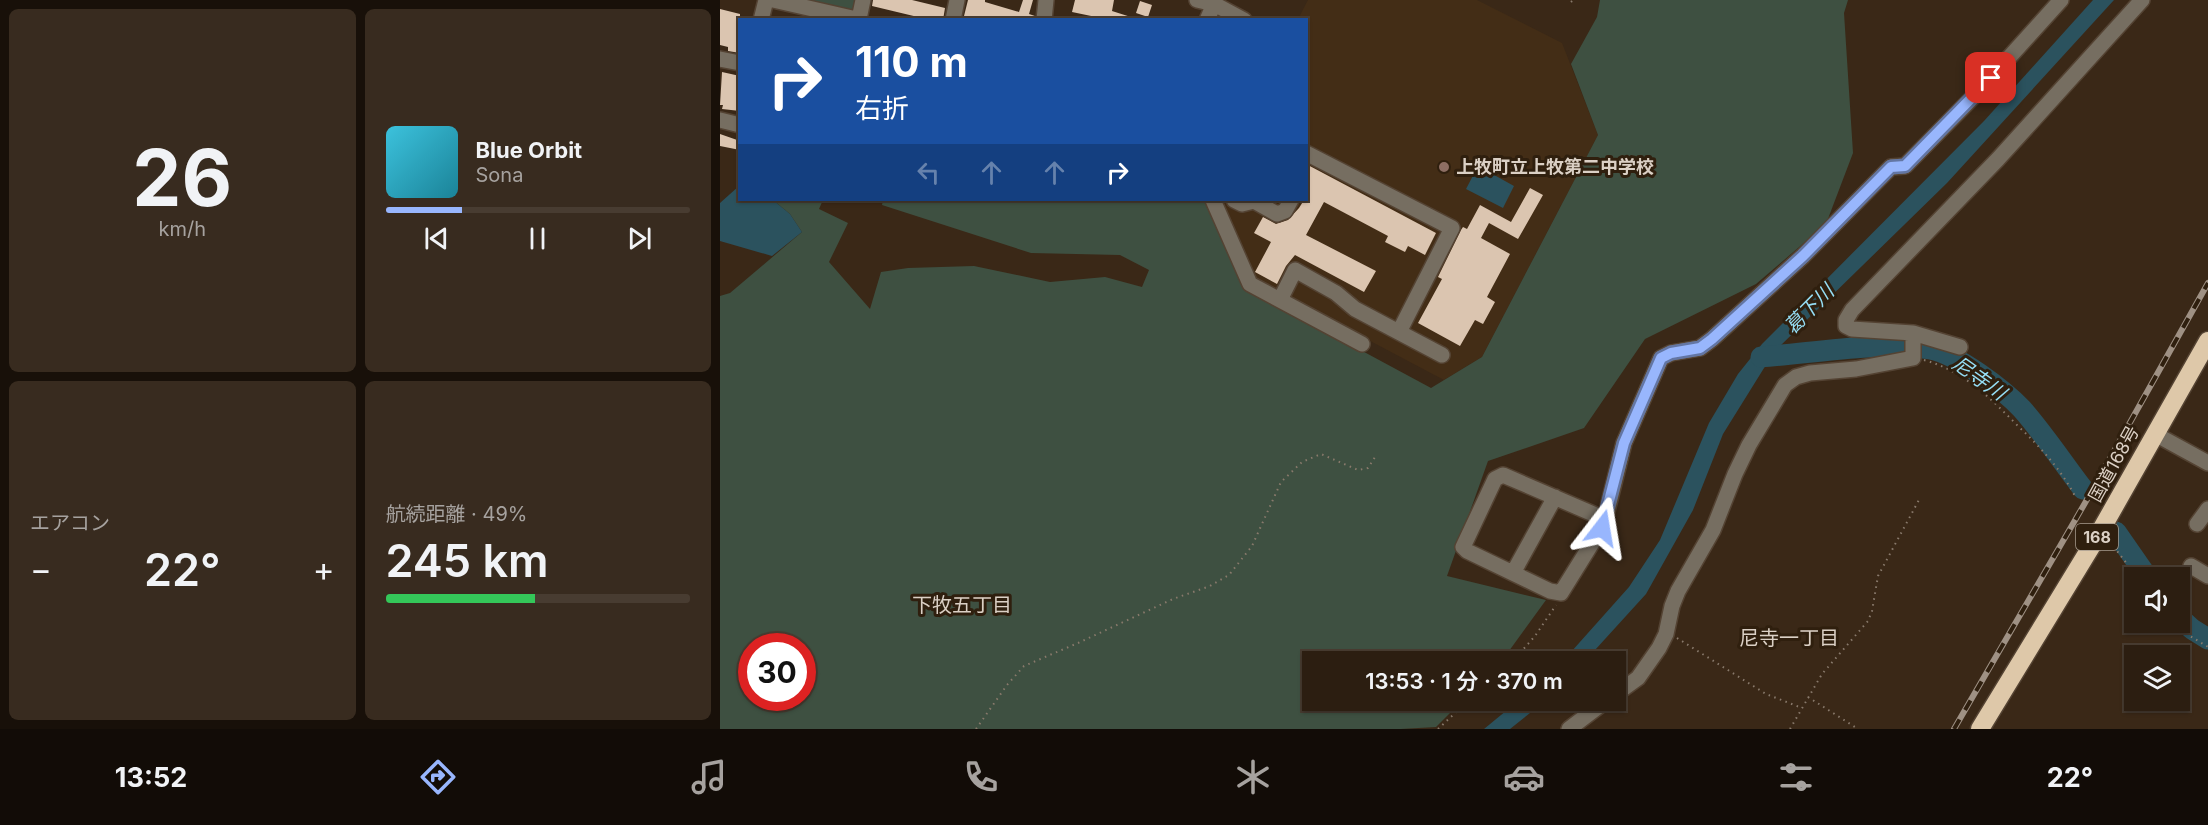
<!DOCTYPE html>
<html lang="ja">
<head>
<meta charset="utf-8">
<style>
  body { margin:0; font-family:Inter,"Noto Sans JP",sans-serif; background:#382b1f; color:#f1f3f6; height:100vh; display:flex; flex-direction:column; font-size:22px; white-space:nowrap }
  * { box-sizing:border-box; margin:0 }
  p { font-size:20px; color:#a6a29f }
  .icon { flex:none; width:33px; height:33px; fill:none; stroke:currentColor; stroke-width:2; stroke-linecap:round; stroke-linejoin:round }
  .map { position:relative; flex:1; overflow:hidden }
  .drawer { display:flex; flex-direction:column; gap:9px; padding:9px; background:#181009; width:720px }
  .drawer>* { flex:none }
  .top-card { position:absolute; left:18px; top:18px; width:570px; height:183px; border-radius:0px; box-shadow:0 2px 4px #0004,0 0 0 2px #483c31; background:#1a4fa0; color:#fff; overflow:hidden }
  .fabs { position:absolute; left:1404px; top:567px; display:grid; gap:12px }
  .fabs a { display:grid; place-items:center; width:66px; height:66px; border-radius:0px; background:#2c1e11; box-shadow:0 2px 4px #0004,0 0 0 2px #483c31; font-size:30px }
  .speed { position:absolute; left:18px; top:633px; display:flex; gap:12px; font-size:30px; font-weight:700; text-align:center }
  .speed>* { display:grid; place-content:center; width:78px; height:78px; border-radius:50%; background:#2c1e11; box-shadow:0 2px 4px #0004,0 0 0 2px #483c31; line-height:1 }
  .speed .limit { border:9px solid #d22; background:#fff; color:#111 }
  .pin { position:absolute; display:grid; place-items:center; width:51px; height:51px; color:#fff; margin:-26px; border-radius:12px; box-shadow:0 3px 9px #0006 }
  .me { position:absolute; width:66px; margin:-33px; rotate:14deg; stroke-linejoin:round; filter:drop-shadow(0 0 4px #0008) }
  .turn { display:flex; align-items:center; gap:21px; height:126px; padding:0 18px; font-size:27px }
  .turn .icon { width:78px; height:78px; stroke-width:2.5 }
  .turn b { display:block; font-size:42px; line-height:51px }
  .lanes { display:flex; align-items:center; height:57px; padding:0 18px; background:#0003; justify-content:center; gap:30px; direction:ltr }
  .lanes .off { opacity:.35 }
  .big { font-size:45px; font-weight:600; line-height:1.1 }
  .drawer .widget { flex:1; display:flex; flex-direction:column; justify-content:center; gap:9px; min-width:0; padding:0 21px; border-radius:9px; background:#382b1f }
  .drawer .dial { align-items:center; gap:0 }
  .dial b { font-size:78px; line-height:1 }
  .song { display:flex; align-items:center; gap:18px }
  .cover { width:72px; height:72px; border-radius:9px; background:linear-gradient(135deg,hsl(190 70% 55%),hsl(190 70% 35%)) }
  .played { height:6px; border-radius:3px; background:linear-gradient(90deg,#98b6fd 25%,#483c31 25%) }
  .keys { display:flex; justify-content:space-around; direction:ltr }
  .heat { display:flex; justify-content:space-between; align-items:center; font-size:33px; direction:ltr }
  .charge { height:9px; border-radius:4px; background:linear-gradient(90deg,#34c759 49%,#483c31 0) }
  .drawer .tiles { flex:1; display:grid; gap:9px; grid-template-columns:repeat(2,1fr) }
  .trip { position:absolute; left:582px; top:651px; width:324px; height:60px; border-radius:0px; background:#2c1e11; box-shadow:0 2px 4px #0004,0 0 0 2px #483c31; font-weight:600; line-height:60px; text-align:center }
  .menu { display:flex; height:96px; justify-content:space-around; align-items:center; background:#120c07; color:#a6a29f }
  .menu .icon { width:42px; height:42px }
  .menu .selected { color:#98b6fd }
  .menu b { font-size:27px; color:#f1f3f6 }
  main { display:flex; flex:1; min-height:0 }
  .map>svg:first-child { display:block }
  .built { fill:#432d16 }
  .green { fill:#3e5041; fill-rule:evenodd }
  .water { fill:#2b525e }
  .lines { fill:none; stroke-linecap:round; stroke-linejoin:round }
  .river { stroke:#2b525e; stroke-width:21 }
  .building { fill:#dbc5b0 }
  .minor-casing { stroke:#544333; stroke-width:18 }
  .highway-casing { stroke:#544333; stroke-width:21 }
  .path { stroke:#897a6c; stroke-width:2; stroke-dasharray:1.5 4.5; stroke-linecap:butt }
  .minor { stroke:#766e61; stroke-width:15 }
  .highway { stroke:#dec8a9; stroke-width:18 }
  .rail-casing { stroke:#9f9184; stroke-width:6 }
  .rail { stroke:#2f1f0e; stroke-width:4; stroke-dasharray:11; stroke-linecap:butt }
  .route-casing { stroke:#6376a4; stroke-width:15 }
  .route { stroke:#98b6fd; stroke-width:10 }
  .education-dot { fill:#8d6e63; stroke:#2f1f0e; stroke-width:2 }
  .labels { text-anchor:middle; stroke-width:6; stroke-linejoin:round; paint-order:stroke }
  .shield { fill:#2f1f0e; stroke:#a79b8e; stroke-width:1.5 }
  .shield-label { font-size:16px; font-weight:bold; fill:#dbd0c5 }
  .poi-label { font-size:18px; font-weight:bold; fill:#dbd0c5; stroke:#2f1f0e; text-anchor:start }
  .street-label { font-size:18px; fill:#dbd0c5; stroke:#2f1f0e }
  .water-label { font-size:20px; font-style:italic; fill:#95ddf4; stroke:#2f1f0e }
  .neighbourhood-label { font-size:20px; fill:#dbd0c5; stroke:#2f1f0e }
</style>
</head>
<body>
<main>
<section class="drawer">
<div class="tiles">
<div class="widget dial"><b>26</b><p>km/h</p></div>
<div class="widget">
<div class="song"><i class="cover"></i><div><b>Blue Orbit</b><p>Sona</p></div></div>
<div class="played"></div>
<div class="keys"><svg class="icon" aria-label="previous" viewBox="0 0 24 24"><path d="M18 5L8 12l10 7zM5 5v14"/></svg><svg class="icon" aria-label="pause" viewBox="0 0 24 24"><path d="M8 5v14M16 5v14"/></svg><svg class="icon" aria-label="next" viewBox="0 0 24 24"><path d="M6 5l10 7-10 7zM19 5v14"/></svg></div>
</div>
<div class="widget"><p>エアコン</p>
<div class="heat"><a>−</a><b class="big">22°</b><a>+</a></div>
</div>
<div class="widget"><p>航続距離 · 49%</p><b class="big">245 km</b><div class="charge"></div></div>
</div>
</section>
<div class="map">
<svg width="1488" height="729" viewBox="0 0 1488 729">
  <rect width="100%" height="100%" fill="#3a2817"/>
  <path class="built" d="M 588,0 L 757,0 L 842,43 L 878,135 L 762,357 L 724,380 L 535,280 L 498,200 L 586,200 L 586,20 L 578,19 Z"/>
  <path class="green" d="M 64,0 L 139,0 L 136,15 Z
    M 880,0 L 1128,0 L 1124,13 L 1133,153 L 1106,224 L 1036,284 L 925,339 L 864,428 L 768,461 L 727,576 L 826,600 L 781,662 L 592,662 L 592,700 L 742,701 L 716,727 L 681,729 L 0,729 L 0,296 L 10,293 L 82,232 L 70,214 L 53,200 L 103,200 L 99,209 L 128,223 L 109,262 L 150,309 L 161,272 L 188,268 L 254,266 L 330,282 L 385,277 L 422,287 L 429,270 L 400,255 L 311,253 L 162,205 L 163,200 L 488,200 L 529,290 L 711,388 L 762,357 L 878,135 L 851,64 L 877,17 ZM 32,646 L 82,646 L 82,698 L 32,698 Z"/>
  <path class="water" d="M 1373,0 L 1394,0 L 1227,183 L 1054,352 L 1003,434 L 973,510 L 926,594 L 865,661 L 843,661 L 909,587 L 940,540 L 989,423 L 1018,374 L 1042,344 L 1264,121 Z
    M 758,166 L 794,186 L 783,208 L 746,189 Z
    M 19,186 L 20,200 L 53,200 L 70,214 L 82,232 L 52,256 L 0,241 L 0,203 Z
    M 798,701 L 825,701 L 790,729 L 764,729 Z"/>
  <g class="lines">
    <path class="river" d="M 1041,357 C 1093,353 1160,341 1210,349 C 1237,354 1283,389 1302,409 C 1324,434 1343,463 1363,489
      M 1396,532 L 1428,578
      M 1460,618 L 1472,629 L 1488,639"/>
  </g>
  <path class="building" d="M 153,0 L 192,0 L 225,8 L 223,20 L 202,18 L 152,6 Z
    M 248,0 L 265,0 L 265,2 L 299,12 L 303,0 L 313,0 L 309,14 L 315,16 L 314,20 L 243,20 Z
    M 355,0 L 394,0 L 392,11 L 414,18 L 414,20 L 375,20 L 376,17 L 352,12 Z
    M 420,1 L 432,5 L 428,17 L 416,13 Z
    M 0,9 L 20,14 L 20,53 L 8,51 L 8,47 L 0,45 Z
    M 2,72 L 20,76 L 20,111 L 2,109 L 3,105 L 0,105 Z
    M 0,134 L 20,141 L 20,150 L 0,146 Z
    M 586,164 L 716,233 L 705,255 L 688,246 L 685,252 L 665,242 L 668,236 L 604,202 L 586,235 L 656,271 L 644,292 L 575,255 L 566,266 L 557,284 L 535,272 L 551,242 L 534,233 L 543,217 L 556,224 L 568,220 L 579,208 L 584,200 L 586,200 Z
    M 810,188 L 823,195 L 798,239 L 769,223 L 761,238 L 790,254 L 767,297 L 775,302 L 763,324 L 755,320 L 740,346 L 698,323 L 722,279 L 718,277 L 741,230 L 743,227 L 747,229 L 760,205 L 791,222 Z"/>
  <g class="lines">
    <defs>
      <path id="minor" d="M 53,0 L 141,20
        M 477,0 L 494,4 L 524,20
        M 139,19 L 143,0
        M 41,20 L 46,0
        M 233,20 L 237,0
        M 324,20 L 326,0
        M 487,20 L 494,4
        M 0,59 L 20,63
        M 0,120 L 20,125
        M 586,153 L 732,228 L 679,332
        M 493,200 L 530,284 L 642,344
        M 514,200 L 522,204 L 534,201 L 557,214 L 565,211 L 571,200
        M 560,300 L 575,270 L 616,293 L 635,309 L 722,355
        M 1240,347 L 1193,333 L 1132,329 L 1126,326 L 1126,320 L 1132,310 L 1278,159 L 1422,0
        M 1435,434 L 1488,463
        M 885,519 L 783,475 L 775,479 L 743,547 L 747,551 L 830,591 L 841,593 L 882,527 L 885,519 L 904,443 L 941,358 L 951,353 L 980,348 L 992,339 L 1083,256 L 1171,167 L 1185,166 L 1257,93 L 1341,0
        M 1477,524 L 1488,509
        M 1471,566 L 1488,576
        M 793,573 L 835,497
        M 896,694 L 918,678 L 939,648 L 946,634 L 952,606 L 958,591 L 993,530 L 1015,474 L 1029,445 L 1065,385 L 1076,377 L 1090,373 L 1136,369 L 1193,358 L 1193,333
        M 849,729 L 887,700"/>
      <path id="highway" d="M 1260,729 L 1377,537 L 1488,341"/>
    </defs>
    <use href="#minor" class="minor-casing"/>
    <use href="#highway" class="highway-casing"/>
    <path class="path" d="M 851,2 L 853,0
      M 1204,360 C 1244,371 1270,398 1298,426 C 1321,448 1341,469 1356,498
      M 1390,542 L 1418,578
      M 1452,622 L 1462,631 L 1488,647
      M 957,638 L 1046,694 L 1082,708
      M 792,662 L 815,636 L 836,605
      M 1088,697 L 1138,729
      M 256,729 L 287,685 L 304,666 L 358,643 L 453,599 L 490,586 L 509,575 L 532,546 L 561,482 L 582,462 L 601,454 L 638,470 L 648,468 L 655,457
      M 718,729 L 749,700
      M 1070,729 L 1102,674 L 1148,621 L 1152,611 L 1158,576 L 1200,498"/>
    <use href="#minor" class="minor"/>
    <use href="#highway" class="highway"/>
    <defs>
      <path id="rail" d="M 1234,729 L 1365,503 L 1488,283"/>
    </defs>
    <use href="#rail" class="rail-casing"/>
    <use href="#rail" class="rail"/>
  </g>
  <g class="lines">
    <defs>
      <path id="route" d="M 882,528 L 904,443 L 941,358 L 951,353 L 980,348 L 992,339 L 1083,256 L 1171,167 L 1185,166 L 1271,78"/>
    </defs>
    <use href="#route" class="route-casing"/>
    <use href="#route" class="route"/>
  </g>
  <circle class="education-dot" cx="724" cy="167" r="6"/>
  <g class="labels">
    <rect class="shield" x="1356" y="524" width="42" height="26" rx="4.5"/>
    <g class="shield-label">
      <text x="1377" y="543">168</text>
    </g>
    <g class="poi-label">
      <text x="736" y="173">上牧町立上牧第二中学校</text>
    </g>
    <g class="street-label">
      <text transform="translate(1394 464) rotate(-61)" y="6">国道168号</text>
    </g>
    <g class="water-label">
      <text transform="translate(1089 309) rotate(-45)" y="7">葛下川</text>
      <text transform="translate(1259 378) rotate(35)" y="7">尼寺川</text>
    </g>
    <g class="neighbourhood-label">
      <text x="242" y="612">下牧五丁目</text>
      <text x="1069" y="645">尼寺一丁目</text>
    </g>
  </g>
</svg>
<div class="fabs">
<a><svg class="icon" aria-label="sound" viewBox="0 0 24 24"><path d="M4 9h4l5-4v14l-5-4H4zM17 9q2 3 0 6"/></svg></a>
<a><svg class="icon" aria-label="layers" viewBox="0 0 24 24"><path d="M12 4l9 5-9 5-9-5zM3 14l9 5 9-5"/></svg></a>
</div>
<div class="speed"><div class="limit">30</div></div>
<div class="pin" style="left:1271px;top:78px;background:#d93025"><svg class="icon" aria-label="arrive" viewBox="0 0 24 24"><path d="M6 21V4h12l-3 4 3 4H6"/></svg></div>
<svg class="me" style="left:882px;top:528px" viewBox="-20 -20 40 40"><path d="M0-17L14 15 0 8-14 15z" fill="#98b6fd" stroke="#fff" stroke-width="4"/></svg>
<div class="trip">13:53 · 1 分 · 370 m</div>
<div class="top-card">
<div class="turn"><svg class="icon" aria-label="right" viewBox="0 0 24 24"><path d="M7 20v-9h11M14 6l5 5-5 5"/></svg><div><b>110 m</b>右折</div></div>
<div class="lanes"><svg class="icon off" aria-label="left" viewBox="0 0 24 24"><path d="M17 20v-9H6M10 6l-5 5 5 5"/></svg><svg class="icon off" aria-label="ahead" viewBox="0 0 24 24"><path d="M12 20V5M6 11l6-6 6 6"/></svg><svg class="icon off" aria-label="ahead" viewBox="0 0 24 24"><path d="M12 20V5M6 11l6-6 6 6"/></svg><svg class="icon" aria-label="right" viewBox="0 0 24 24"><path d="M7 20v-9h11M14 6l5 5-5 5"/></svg></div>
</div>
</div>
</main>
<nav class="menu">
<b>13:52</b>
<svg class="icon selected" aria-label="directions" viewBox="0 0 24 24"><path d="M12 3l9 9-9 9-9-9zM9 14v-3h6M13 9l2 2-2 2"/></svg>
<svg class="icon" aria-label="music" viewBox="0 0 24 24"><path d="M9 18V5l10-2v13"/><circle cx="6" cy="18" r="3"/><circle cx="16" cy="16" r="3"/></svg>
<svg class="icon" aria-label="phone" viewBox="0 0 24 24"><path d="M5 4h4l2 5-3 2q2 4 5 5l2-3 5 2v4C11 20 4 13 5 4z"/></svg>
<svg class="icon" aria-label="climate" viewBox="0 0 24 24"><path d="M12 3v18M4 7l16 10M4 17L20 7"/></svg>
<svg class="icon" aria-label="car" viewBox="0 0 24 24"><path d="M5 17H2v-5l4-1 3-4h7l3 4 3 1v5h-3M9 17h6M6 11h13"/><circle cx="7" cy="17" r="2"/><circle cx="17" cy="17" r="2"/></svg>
<svg class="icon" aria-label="filters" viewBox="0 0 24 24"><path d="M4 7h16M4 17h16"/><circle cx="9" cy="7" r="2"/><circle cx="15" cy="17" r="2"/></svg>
<b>22°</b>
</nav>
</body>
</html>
